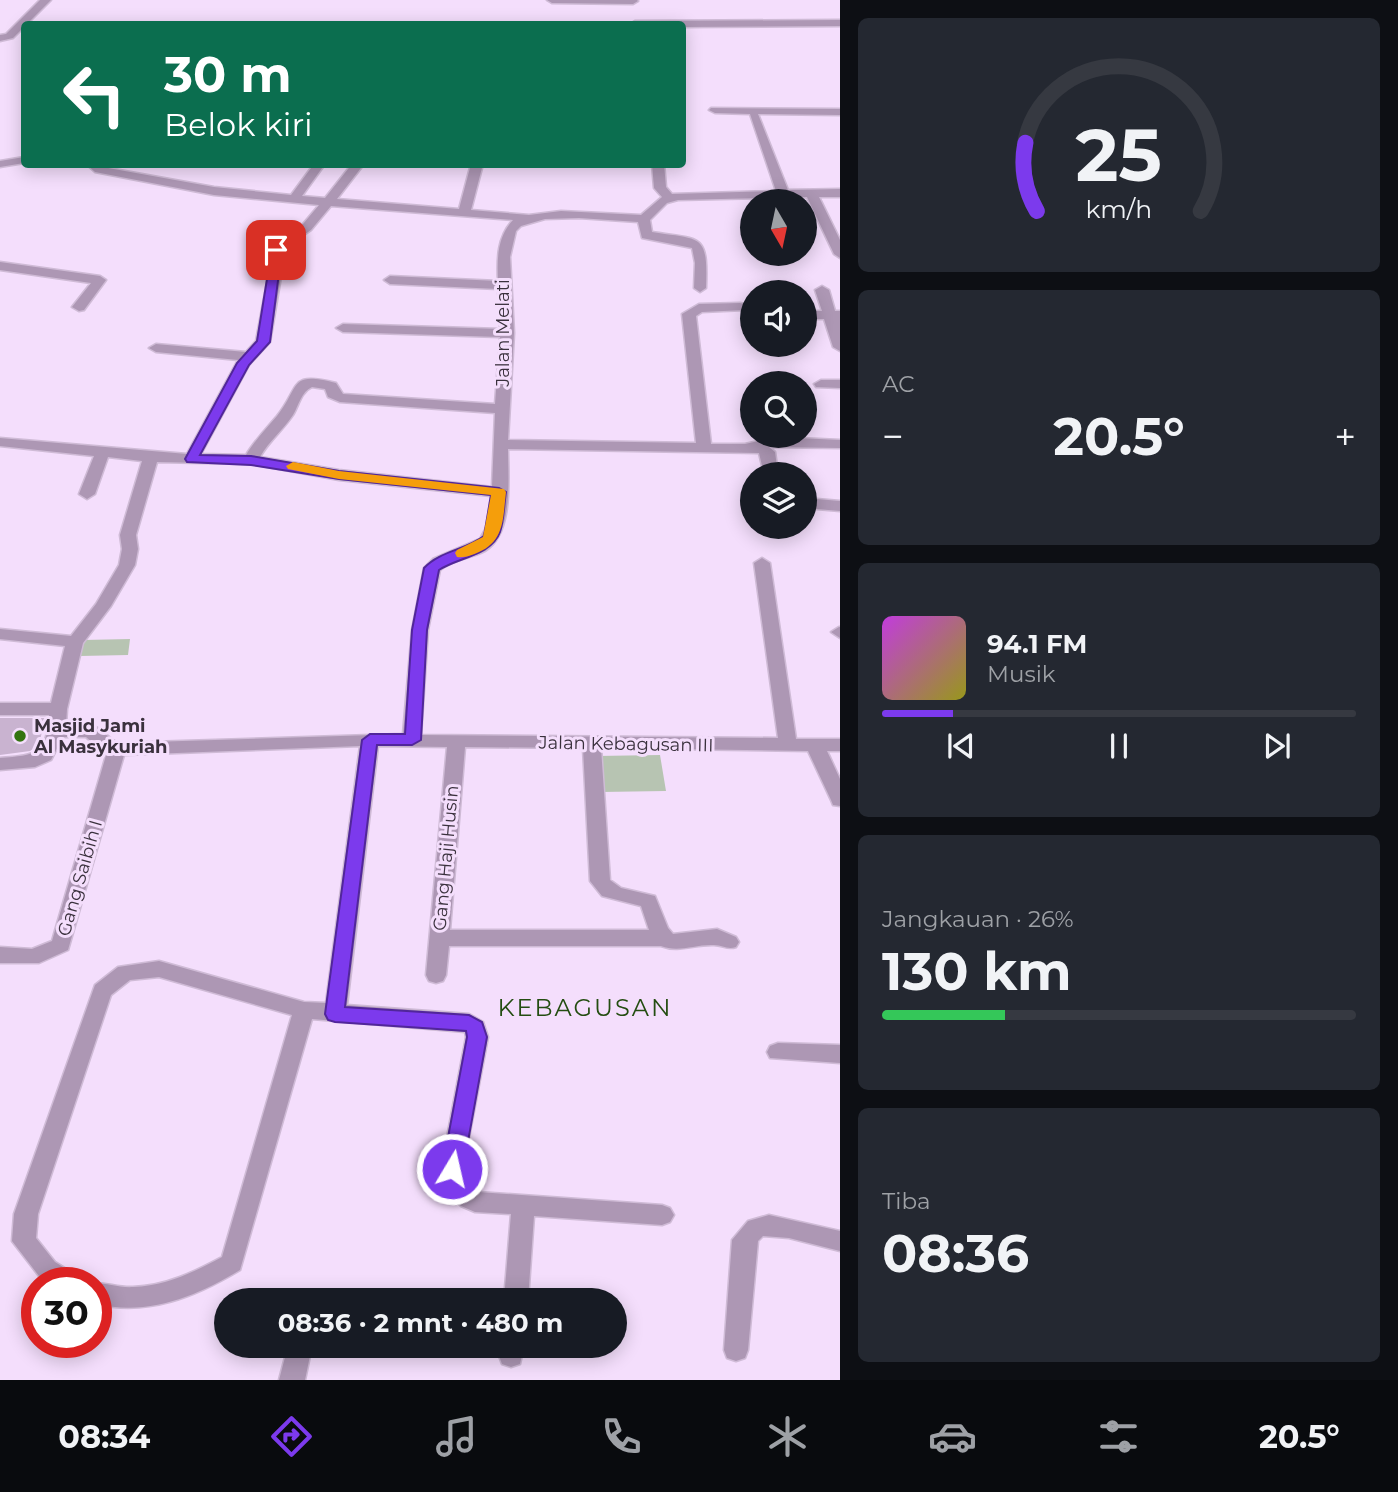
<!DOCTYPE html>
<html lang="id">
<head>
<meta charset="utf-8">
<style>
  body { margin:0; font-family:Montserrat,sans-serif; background:#242831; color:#f1f3f6; height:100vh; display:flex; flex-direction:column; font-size:26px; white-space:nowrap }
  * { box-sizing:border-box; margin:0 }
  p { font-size:23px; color:#9ea1a6 }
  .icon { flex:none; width:38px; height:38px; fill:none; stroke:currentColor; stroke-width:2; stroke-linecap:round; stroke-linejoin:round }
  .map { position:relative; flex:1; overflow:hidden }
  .drawer { display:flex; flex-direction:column; gap:18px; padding:18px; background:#0d0f14; width:558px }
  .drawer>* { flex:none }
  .top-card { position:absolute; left:21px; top:21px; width:665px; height:147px; border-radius:7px; box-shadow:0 4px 18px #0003; background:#0b6e4f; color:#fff; overflow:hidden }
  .needle { width:46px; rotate:171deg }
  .buttons { position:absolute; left:740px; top:189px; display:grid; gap:14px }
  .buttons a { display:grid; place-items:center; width:77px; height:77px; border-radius:50%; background:#171b24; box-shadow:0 4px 18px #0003; font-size:35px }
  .speed { position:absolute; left:21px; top:1267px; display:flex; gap:14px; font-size:35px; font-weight:700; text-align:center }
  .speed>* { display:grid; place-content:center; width:91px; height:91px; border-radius:50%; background:#171b24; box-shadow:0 4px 18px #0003; line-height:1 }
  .speed .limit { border:10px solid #d22; background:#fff; color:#111 }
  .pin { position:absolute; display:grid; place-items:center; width:60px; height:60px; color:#fff; margin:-30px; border-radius:14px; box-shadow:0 4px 10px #0006 }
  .me { position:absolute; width:77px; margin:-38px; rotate:9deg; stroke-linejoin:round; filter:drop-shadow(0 0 5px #0008) }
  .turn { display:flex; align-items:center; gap:24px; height:147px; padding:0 28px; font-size:32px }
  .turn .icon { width:91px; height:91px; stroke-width:2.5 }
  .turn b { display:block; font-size:49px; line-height:60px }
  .big { font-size:52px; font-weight:700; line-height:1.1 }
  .drawer .card { flex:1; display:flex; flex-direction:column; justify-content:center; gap:10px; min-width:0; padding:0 24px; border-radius:10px; background:#242831 }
  .drawer .dial { align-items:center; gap:0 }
  .dial svg { height:182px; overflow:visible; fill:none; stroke:#363941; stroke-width:7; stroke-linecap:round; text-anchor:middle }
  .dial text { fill:#f1f3f6; stroke:none }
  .song { display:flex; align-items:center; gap:21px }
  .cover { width:84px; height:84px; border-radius:10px; background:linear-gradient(135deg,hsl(290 70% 55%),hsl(60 70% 35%)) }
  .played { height:7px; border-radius:4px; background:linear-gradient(90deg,#7c3aed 15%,#363941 15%) }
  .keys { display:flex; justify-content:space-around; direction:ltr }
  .heat { display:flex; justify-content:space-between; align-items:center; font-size:38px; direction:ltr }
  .charge { height:10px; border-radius:5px; background:linear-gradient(90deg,#34c759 26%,#363941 0) }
  .trip { position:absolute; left:214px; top:1288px; width:413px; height:70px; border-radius:35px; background:#171b24; box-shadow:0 4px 18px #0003; font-weight:700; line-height:70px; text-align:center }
  .tabs { display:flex; height:112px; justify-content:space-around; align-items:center; background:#090b0e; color:#9ea1a6 }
  .tabs .icon { width:49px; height:49px }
  .tabs .selected { color:#7c3aed }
  .tabs b { font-size:32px; color:#f1f3f6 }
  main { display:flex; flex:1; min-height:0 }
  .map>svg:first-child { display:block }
  .green { fill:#b7c4b2 }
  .building { fill:#c9b3d0 }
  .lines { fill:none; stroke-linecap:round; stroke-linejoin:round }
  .minor-casing { stroke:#cfbbd6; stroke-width:3 }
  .minor { fill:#ad97b4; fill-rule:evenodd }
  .route { fill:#7c3aed; stroke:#51269a; stroke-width:2 }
  .slow { fill:#f59e0b }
  .poi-dot { fill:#337410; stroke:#f4defc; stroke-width:2.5 }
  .labels { text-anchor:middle; stroke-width:6; stroke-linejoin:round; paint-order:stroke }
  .street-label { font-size:18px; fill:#3a313d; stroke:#f4defc }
  .poi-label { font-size:18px; font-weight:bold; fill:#3a313d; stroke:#f4defc; text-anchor:start }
  .near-quarter-label { font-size:24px; letter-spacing:2px; fill:#244d11; stroke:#f4defc }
</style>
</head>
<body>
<main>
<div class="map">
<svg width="840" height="1380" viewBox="0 0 840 1380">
  <rect width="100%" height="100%" fill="#f4defc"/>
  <path class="green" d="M 130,639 L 128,655 L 80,656 L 83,640 Z
    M 660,755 L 666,791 L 601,792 L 596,756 Z"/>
  <path class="building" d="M 0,718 L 45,718 L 39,745 L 30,751 L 0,755 Z"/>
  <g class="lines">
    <defs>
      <path id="minor" d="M 40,0 L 51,0 L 13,38 L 0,41 L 0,35 L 6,34 Z
        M 547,0 L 637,0 L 638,1 L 633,4 L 552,3 Z
        M 840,20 L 840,26 L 682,27 L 682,24 L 630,24 L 635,21 Z
        M 711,108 L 840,109 L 840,115 L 758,114 L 788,190 L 840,189 L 840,197 L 819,197 L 840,240 L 840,258 L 834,254 L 807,197 L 678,200 L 667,203 L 650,220 L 652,232 C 702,240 708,233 706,288 L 700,292 L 694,288 L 695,263 L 692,248 L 642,238 L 638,222 L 579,218 L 545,219 L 521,226 L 516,231 L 510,257 L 514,333 L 508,440 L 696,443 L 682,314 L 699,304 L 740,303 L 745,304 L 745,310 L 702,312 L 696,316 L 711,444 L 745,444 L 777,437 L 840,440 L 840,448 L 769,447 L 775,452 L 778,474 L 764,474 L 759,453 L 508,449 C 508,478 514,533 485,551 C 470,559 453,559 440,570 L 428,630 L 421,735 L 778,738 L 754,563 L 762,558 L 770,563 L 796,739 L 840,739 L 840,751 L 827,751 L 840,779 L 840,806 L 833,805 L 831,800 L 808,751 L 601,748 L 610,880 L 621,888 L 655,896 L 668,928 L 673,934 L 717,929 L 736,937 L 739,942 L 736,947 C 727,950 723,945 714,945 C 695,944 679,953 661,946 L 449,946 L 446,975 L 443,981 L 436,983 L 429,981 L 426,975 L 447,747 L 378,746 L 347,1005 L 469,1014 L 483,1022 L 488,1037 L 463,1169 C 466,1180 468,1186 478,1192 L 662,1205 L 670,1208 L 674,1215 L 670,1222 L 662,1225 L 534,1216 L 528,1300 L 504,1300 L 511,1214 L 475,1212 L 461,1206 L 450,1196 L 442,1175 L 441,1169 L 466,1037 L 465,1032 L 312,1019 L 240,1270 C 195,1297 149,1316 96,1304 L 94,1283 C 107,1283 120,1288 133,1287 C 166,1286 194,1272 222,1257 L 292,1015 L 159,977 L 130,980 L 111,995 L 38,1214 L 36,1238 L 55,1262 L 76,1275 L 79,1283 L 47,1283 L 39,1276 L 12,1241 L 14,1214 L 95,985 L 118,967 L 159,961 L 304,1002 L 326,1003 L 360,746 L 124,755 L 68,950 L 39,963 L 0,963 L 0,947 L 32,949 L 52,941 L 107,752 L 101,750 L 86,737 L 63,737 L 51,760 L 35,767 L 0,770 L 0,758 C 36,755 47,755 49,715 L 0,715 L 0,703 L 51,703 L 65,646 L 0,639 L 0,629 L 71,636 L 96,604 L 119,565 L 122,549 L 120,535 L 142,461 L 108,457 L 95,494 L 87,499 L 79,494 L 94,456 L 0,446 L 0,438 L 187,454 L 238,360 L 156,352 L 149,348 L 156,344 L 246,352 L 256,341 L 274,245 L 303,224 L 319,205 L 214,195 L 95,172 L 86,164 L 214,187 L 291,195 L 314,164 L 325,164 L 302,196 L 325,198 L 352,164 L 364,164 L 337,199 L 459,209 L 471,164 L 483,164 L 471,210 L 529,215 L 561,211 L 641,215 L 662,197 L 654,188 L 652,164 L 664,164 L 666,187 L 672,194 L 776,191 L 750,114 L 715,113 L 709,110 ZM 331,206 L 513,220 C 497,237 497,259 498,281 L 390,276 L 384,280 L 390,284 L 498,289 L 500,329 L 343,324 L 336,328 L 343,332 L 500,337 L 495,404 L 343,394 L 336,383 C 288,371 301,386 277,416 C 266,429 255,440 246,455 L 201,454 L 249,365 L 270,342 L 286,247 L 311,230 ZM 312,387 L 325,389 L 328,397 L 340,402 L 495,413 L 492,487 L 339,470 L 260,457 C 269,441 283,430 293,415 C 299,405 301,392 312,387 ZM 157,462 L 251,464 L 339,480 L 491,496 L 487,526 L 480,539 L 433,559 L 424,568 L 412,630 L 403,734 L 117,743 L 96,727 L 66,725 L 67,709 L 83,643 L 111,606 L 135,565 L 138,549 L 136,535 ZM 465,747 L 583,748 L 590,881 L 602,896 L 641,906 L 649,930 L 450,930 Z
        M 24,157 L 24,163 L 0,167 L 0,161 Z
        M 0,262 L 100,276 L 106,280 L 84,310 L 79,311 L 72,307 L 91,283 L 0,270 Z
        M 822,286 L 829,290 L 835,311 L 840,311 L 840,351 L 833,347 L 824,319 L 805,319 L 805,311 L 822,311 L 815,290 Z
        M 821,380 L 840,380 L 840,388 L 816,387 L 814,384 Z
        M 805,498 L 840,501 L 840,511 L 805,508 Z
        M 839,627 L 840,627 L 840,638 L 831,632 Z
        M 778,1043 L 840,1045 L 840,1063 L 770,1058 L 767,1052 L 770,1046 Z
        M 769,1215 L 840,1231 L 840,1251 L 789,1238 L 763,1236 L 758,1241 L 748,1350 L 745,1358 L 736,1361 L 727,1358 L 724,1350 L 732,1240 L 748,1221 Z
        M 288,1346 L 312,1346 L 305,1380 L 279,1380 Z
        M 500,1346 L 524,1346 L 520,1364 L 511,1367 L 502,1364 L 499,1356 Z"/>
    </defs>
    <use href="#minor" class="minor-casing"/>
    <use href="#minor" class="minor"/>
  </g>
  <path class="route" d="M 272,248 L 282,250 L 270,342 L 249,365 L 200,455 L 251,456 L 339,471 L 499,488 L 506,492 C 504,504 504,520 500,532 C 492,555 457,558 439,570 L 427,630 L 421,740 L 412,745 L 377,745 L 345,1007 L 469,1015 L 482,1022 L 487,1037 L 463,1169 L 460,1175 L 452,1178 L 445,1175 L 442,1169 L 467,1037 L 466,1031 L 335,1022 L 328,1020 L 325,1014 L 362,740 L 370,734 L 405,734 L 412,630 L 424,568 C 440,551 465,550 484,536 L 491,495 L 339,479 L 251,465 L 187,462 L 185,459 L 237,363 L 257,341 Z"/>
  <path class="slow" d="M 293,462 L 339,471 L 504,489 L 506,492 C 503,516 505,541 479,552 C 472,555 466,558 457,557 L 455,553 L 457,550 L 483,537 L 491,495 L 339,479 L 288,469 L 286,466 Z"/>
  <circle class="poi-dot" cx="20" cy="736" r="7"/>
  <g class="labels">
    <g class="street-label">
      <text transform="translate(503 333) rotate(-90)" y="6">Jalan Melati</text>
      <text transform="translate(626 744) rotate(1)" y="6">Jalan Kebagusan III</text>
      <text transform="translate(446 858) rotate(-85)" y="6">Gang Haji Husin</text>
      <text transform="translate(80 878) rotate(-74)" y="6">Gang Saibih I</text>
    </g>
    <g class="poi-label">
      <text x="34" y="732">Masjid Jami<tspan x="34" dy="21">Al Masykuriah</tspan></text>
    </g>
    <g class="near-quarter-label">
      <text x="585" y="1016">KEBAGUSAN</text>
    </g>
  </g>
</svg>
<div class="buttons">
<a><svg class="needle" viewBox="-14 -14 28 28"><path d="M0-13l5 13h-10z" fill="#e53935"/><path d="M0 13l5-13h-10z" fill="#9ea1a6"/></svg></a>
<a><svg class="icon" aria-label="sound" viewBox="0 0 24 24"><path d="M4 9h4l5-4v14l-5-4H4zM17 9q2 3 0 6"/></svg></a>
<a><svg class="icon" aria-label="search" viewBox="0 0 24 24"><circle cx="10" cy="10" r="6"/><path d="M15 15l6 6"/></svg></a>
<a><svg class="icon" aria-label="layers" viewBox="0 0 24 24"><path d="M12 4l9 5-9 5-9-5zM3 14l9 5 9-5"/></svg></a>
</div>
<div class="speed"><div class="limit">30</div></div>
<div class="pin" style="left:276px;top:250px;background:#d93025"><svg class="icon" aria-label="arrive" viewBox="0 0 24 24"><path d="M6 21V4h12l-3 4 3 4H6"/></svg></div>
<svg class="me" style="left:452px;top:1169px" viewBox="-20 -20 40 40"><circle r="17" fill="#7c3aed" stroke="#fff" stroke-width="3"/><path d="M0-11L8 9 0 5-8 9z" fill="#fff"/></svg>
<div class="trip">08:36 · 2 mnt · 480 m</div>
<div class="top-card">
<div class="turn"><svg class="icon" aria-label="left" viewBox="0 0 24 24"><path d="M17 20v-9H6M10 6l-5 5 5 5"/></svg><div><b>30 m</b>Belok kiri</div></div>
</div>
</div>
<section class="drawer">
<div class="card dial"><svg viewBox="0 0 100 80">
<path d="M14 69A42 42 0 1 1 86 69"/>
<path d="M14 69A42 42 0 0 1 9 39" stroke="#7c3aed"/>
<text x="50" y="56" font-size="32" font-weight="700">25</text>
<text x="50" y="72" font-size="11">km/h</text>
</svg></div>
<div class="card"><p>AC</p>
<div class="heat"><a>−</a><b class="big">20.5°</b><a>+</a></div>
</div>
<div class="card">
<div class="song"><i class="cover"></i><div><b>94.1 FM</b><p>Musik</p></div></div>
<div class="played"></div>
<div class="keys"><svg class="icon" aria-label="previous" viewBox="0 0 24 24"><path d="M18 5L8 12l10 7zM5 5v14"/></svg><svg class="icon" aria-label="pause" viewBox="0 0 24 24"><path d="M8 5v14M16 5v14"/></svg><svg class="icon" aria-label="next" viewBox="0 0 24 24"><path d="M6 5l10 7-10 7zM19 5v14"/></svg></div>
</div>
<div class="card"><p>Jangkauan · 26%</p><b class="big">130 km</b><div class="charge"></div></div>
<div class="card"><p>Tiba</p><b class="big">08:36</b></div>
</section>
</main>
<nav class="tabs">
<b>08:34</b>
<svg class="icon selected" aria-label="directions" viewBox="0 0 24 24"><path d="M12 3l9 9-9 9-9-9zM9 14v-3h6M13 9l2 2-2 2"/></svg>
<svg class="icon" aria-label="music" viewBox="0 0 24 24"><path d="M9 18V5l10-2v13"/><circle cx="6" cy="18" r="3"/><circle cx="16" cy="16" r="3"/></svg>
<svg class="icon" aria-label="phone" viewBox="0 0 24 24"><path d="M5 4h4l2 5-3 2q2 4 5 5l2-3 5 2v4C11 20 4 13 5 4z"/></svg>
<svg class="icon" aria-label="climate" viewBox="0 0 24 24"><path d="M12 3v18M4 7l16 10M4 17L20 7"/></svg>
<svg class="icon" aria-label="car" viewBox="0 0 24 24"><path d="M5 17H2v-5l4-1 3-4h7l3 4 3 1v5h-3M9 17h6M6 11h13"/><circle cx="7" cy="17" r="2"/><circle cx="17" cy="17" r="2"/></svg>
<svg class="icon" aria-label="filters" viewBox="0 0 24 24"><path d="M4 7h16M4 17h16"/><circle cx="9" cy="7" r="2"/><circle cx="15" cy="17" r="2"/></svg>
<b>20.5°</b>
</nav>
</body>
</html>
